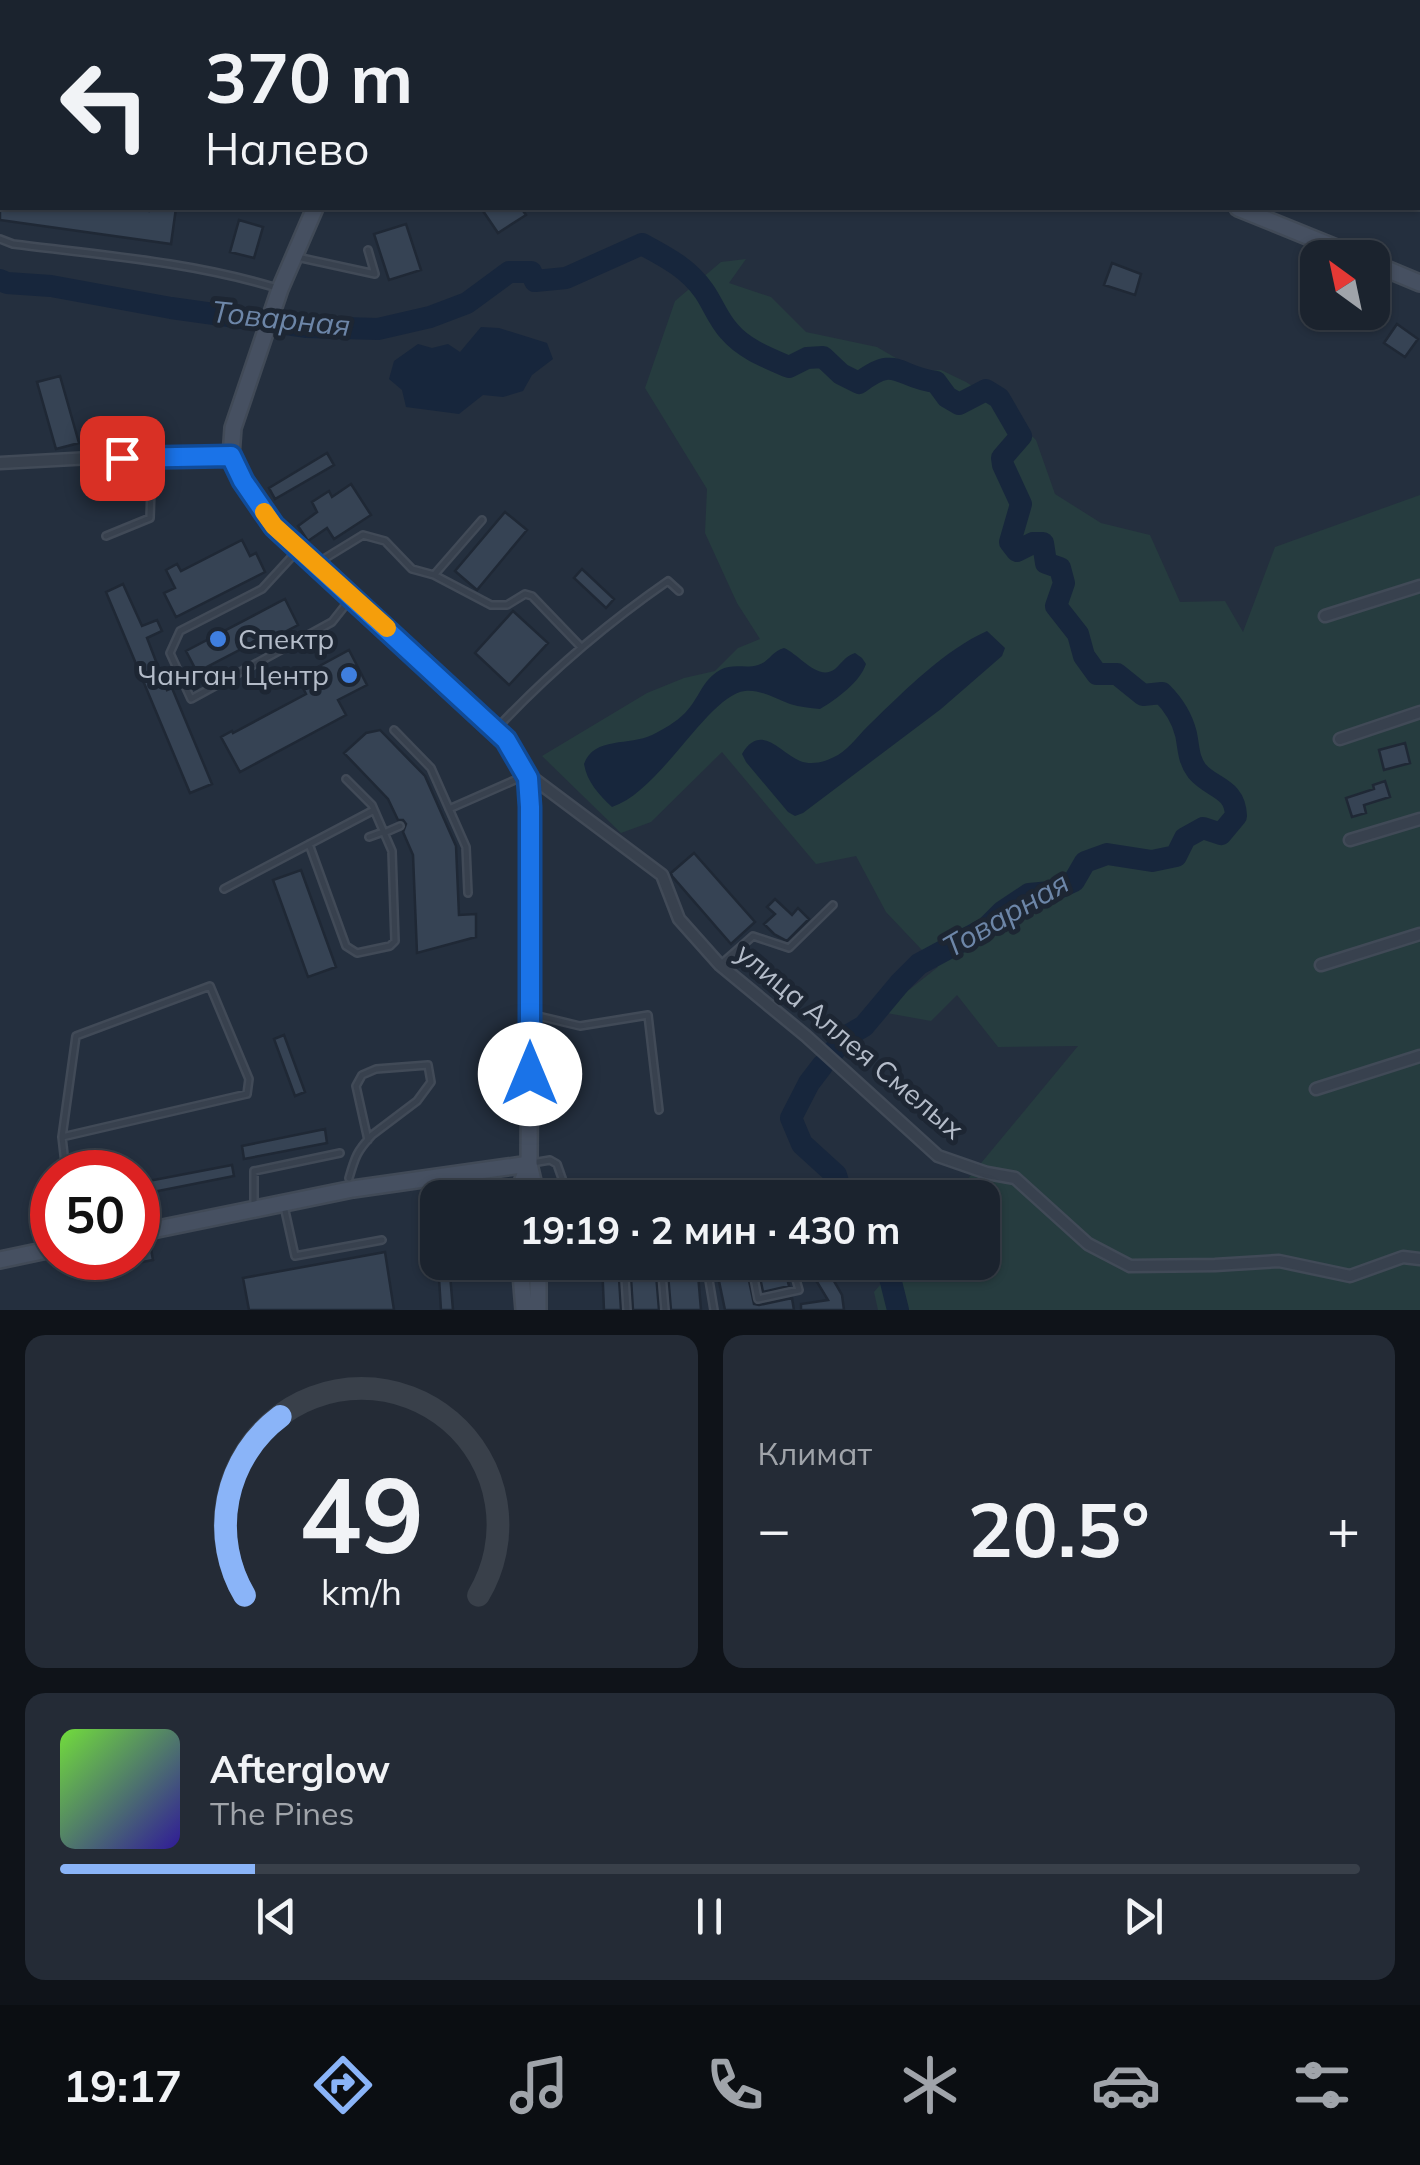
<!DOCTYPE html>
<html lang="ru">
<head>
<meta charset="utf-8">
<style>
  body { margin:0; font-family:Mulish,sans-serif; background:#242b36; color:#f1f3f6; height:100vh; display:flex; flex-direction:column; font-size:38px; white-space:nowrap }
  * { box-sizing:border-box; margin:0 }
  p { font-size:32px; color:#a0a4aa }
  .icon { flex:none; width:55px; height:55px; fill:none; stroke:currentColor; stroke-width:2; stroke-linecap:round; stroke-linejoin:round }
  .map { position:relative; height:1310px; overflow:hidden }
  .panel { display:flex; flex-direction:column; gap:25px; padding:25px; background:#0f1319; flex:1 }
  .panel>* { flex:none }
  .guide { position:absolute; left:0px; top:0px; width:1420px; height:210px; box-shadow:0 2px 8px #0004,0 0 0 2px #39404a; background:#1b232e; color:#f1f3f6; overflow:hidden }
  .needle { width:65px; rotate:327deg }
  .controls { position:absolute; left:1300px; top:240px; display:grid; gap:20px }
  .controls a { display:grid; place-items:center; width:90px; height:90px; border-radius:20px; background:#1b232e; box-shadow:0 2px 8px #0004,0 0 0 2px #39404a; font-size:50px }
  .speed { position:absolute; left:30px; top:1150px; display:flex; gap:20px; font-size:50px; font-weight:700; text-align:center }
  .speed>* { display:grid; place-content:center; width:130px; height:130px; border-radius:50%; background:#1b232e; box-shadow:0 2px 8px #0004,0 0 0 2px #39404a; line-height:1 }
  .speed .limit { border:15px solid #d22; background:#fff; color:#111 }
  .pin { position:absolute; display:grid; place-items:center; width:85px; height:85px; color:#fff; margin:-42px; border-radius:20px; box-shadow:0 5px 15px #0006 }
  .me { position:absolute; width:110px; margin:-55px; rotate:0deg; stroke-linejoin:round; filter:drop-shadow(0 0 8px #0008) }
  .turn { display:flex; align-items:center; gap:35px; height:210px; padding:0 40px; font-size:45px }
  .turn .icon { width:130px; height:130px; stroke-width:2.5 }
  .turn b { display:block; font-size:70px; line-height:85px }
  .big { font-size:75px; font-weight:700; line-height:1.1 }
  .panel .tile { flex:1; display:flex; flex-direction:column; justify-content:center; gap:15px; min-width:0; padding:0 35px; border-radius:20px; background:#242b36 }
  .panel .dial { align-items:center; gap:0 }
  .dial svg { height:260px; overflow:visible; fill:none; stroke:#39404a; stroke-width:7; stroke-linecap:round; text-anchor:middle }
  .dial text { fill:#f1f3f6; stroke:none }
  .song { display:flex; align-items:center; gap:30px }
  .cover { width:120px; height:120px; border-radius:15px; background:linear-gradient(135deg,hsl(100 70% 55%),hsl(250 70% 35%)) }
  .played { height:10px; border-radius:5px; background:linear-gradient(90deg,#8ab4f8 15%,#39404a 15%) }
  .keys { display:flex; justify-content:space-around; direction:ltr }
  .heat { display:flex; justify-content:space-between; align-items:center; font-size:55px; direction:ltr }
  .panel .tiles { flex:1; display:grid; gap:25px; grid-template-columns:1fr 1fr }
  .tile:last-child { grid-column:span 2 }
  .trip { position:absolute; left:420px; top:1180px; width:580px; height:100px; border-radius:20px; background:#1b232e; box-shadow:0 2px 8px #0004,0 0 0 2px #39404a; font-weight:700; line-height:100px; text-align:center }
  .dock { display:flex; height:160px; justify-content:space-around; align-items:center; background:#0b0e12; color:#a0a4aa }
  .dock .icon { width:70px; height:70px }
  .dock .active { color:#8ab4f8 }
  .dock b { font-size:45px; color:#f1f3f6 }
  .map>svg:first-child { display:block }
  .green { fill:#263c3f }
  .water { fill:#17263c }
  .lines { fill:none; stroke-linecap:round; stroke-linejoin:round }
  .river { stroke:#17263c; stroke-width:22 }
  .building { fill:#364354; stroke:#1f2835; stroke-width:2.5 }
  .lane-casing { stroke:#414a57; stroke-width:10 }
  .street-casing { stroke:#414a57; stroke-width:15 }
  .secondary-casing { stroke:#414a57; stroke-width:20 }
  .lane { stroke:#38414e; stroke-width:5 }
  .street { stroke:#38414e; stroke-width:10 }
  .secondary { stroke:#465061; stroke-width:15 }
  .route-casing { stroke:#114b97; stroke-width:25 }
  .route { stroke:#1a73e8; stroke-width:18 }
  .slow { stroke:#f59e0b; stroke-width:18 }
  .shop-dot { fill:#3f7fe0; stroke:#1d2633; stroke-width:4 }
  .labels { text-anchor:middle; stroke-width:10; stroke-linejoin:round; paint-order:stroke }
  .poi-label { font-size:28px; fill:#b4bcc9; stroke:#1d2633; text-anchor:start }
  .street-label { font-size:28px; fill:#b4bcc9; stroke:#1d2633 }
  .water-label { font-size:30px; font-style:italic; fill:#6d86a8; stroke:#1d2633 }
</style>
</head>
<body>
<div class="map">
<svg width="1420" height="1310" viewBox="0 0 1420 1310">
  <rect width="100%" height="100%" fill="#242f3e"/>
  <path class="green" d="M 746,259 L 729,283 L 771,297 L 806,332 L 877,347 L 918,371 L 941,370 L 966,382 L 997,402 L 1036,440 L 1055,494 L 1101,523 L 1150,535 L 1180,602 L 1225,601 L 1243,632 L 1275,547 L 1420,495 L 1420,1310 L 878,1310 L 874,1292 L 899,1263 L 982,1262 L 982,1198 L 953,1197 L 1078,1046 L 998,1047 L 957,995 L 931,1021 L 881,1012 L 938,967 L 886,912 L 856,856 L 816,864 L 722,752 L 651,822 L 621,833 L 542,756 L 647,693 L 684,678 L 715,671 L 738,648 L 760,639 L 737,603 L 705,533 L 707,489 L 645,388 L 675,301 L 721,262 Z"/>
  <path class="water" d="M 481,327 L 499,328 L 547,343 L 553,359 L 532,375 L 523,391 L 503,397 L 483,395 L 459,414 L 406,407 L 402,390 L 389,379 L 394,361 L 418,344 L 432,348 L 448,344 L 460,352 Z
    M 987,631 L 1005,648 L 1002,656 L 941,709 L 803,813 L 795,816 L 788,812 L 746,762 L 742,754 C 761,722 780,753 800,761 C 813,766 827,761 838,755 C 851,747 860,733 871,723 C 904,691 946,649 987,631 Z
    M 784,648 C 799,654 818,682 835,669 C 843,662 844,657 855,653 L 862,658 L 866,664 C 860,682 837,699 820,709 C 810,708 800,707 790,704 C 776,699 760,689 745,691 C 708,695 661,791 612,807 C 599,795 587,782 584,764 C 594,736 630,746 652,735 C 664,729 676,722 685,713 C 699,699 702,680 720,670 C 733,663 746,669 758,665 C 769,662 772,651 784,648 Z"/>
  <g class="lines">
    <path class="river" d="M 0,280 L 7,283 L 51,286 L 171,308 L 307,327 L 378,329 L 430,317 L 467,303 L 509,272 L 531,272 L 535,281 L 566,278 L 642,244 C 666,257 688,268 704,291 C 713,304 718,319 729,331 C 744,349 768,358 789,367 L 807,358 L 823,357 L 841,374 L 859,383 C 897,354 896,377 936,382 L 947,397 L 959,404 L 986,390 L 999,398 L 1021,436 L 1002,458 L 1003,465 L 1021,504 L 1010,542 L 1017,551 L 1033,543 L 1043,543 L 1046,563 L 1060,568 L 1064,583 L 1056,606 L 1078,634 L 1084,656 L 1097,674 L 1117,674 L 1143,695 L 1162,693 C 1173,704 1182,718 1186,734 C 1189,748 1188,759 1197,771 C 1212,789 1235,787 1236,816 L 1221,834 L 1203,828 L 1185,838 L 1176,856 L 1152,861 L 1107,854 L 1085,862 L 1074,881 L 1050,892 L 1029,894 L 1002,912 L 986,928 L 919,964 L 900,983 L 864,1026 L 847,1036 L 833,1052
      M 822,1066 L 809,1083 L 791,1118 L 802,1144 L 836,1175 L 843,1198
      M 886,1262 L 898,1310"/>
  </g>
  <path class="building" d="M 0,208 L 122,208 L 149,211 L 150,208 L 176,208 L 171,244 L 0,220 Z
    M 481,208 L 521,208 L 526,215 L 498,233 Z
    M 239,220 L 263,227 L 254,258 L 230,252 Z
    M 406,224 L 421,270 L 389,280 L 374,234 Z
    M 1112,263 L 1141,274 L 1135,295 L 1104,285 Z
    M 1397,324 L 1418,339 L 1405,357 L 1384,343 Z
    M 60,376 L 79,443 L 56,449 L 37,382 Z
    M 327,453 L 334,465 L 275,499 L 269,488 Z
    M 351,484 L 371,515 L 334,539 L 327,528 L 308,541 L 298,526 L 317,512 L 312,502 L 329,491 L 332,497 Z
    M 505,512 L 527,530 L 477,590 L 455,571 Z
    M 242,540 L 250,556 L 256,553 L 265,572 L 176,617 L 164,593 L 175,588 L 166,570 L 177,564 L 181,571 Z
    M 582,569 L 614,599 L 606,608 L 574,578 Z
    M 123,584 L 142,626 L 157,620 L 162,631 L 147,638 L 167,690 L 172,688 L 212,784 L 190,793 L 106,592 Z
    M 285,599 L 298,625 L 277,636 L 274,632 L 197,672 L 186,651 Z
    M 513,611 L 548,643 L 509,685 L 475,653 Z
    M 349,650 L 367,685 L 338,700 L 346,715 L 240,772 L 221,737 L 232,731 L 233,733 L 306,694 L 299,680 L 315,672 L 314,669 Z
    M 380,730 L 425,776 L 456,846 L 459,915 L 476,914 L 476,937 L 417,953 L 413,855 L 403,832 L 406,824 L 403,820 L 398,820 L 388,799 L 344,753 L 366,733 Z
    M 1405,743 L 1410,763 L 1384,770 L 1379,750 Z
    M 1385,781 L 1390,797 L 1364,805 L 1366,813 L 1352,817 L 1346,798 L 1374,789 L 1373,785 Z
    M 694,853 L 755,922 L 731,944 L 672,876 L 671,873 Z
    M 301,870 L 336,967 L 308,977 L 273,880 Z
    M 775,899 L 792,915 L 798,908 L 809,919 L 787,941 L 774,934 L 764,924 L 775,914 L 767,907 Z
    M 284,1035 L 305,1092 L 295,1096 L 274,1039 Z
    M 325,1129 L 327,1143 L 244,1159 L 242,1146 Z
    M 232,1165 L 234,1176 L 138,1195 L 138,1183 Z
    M 151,1249 L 153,1260 L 84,1273 L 81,1262 L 105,1258 L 138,1258 L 138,1251 Z
    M 385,1252 L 394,1310 L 249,1310 L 243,1278 Z
    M 438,1262 L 449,1262 L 453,1310 L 441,1310 Z
    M 602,1262 L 618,1262 L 621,1310 L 604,1310 Z
    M 630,1262 L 655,1262 L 659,1310 L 633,1310 Z
    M 667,1262 L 697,1262 L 701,1310 L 671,1310 Z
    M 715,1262 L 745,1262 L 754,1304 L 759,1305 L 792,1298 L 794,1310 L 725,1310 Z
    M 757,1262 L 783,1262 L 789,1286 L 763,1292 Z
    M 805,1262 L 823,1262 L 842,1295 L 844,1310 L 801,1310 L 801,1304 L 828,1300 Z"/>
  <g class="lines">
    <defs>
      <path id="lane" d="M 0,178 L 2,178
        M 0,239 L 13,244 C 101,255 192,262 277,288
        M 297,257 L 375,274 L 368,250
        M 106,536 L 150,518 L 152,459
        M 297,551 L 262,589 L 180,631 L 170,653 L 191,699 L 332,622 L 351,598
        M 319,562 L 363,535 L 385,541 L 412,569 L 434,575 L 482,520
        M 434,575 L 491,605 L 507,605 L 525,594 L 532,596 L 581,647
        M 498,727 C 550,672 606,624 668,581 L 679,591
        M 394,730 L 431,768 L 466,847 L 468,893
        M 449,809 L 524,776
        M 384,833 L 400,826
        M 369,837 L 383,832
        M 309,844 L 346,946 L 357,953 L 390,946 L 395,941 L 392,851 L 372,805 L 346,779
        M 224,889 L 374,810
        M 720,965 L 753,936 L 789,948 L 833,905
        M 534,1015 L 580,1026 L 648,1015 L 659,1110
        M 62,1137 L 247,1094 L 249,1079 L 210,986 L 76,1036 L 62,1137 L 66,1172
        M 532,1163 L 550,1160 L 557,1164 L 569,1198
        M 349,1178 C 355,1157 357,1151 372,1135 L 417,1101 L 431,1082 L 428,1065 L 376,1069 L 362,1075 L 356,1086 L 368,1140
        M 254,1206 L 254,1171 L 340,1153
        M 284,1206 L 295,1256 L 382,1240
        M 624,1262 L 627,1310
        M 661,1262 L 665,1310
        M 706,1262 L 714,1310
        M 751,1262 L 758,1299 L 799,1290 L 791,1262"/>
      <path id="street" d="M 689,2 L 694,0
        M 1274,2 L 1278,0
        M 0,61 L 2,61
        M 0,463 L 91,458 L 152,459 L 231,456
        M 1325,616 L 1420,586
        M 1340,739 L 1420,712
        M 528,778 L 534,779 L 662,875 L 679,919 L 720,965 L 806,1036 L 938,1156 L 987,1173 L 1015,1178 L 1088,1244 L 1130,1266 L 1215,1265 L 1279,1261 L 1350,1276 L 1403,1257 L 1420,1259
        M 1350,840 L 1420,819
        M 1321,965 L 1420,934
        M 1316,1089 L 1420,1056"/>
      <path id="secondary" d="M 318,0 L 319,2
        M 621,0 L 625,2
        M 315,208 L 280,289 L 233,428 L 231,456 L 243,481 L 274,527 L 496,729 C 529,763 530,786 531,831 L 529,1164 L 537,1198
        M 1238,208 L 1361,258
        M 1372,263 L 1420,283
        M 516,1198 L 529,1164
        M 138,1233 L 353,1189 L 529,1164
        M 0,1260 L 52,1249
        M 520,1262 L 524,1310
        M 538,1262 L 538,1310"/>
    </defs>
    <use href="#lane" class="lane-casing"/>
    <use href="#street" class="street-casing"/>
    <use href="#secondary" class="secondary-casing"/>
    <use href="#lane" class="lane"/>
    <use href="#street" class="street"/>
    <use href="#secondary" class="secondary"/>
  </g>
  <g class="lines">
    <defs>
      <path id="route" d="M 122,458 L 231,456 L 243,481 L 274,526 L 506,740 L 528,778 L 530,807 L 530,1074"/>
    </defs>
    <use href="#route" class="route-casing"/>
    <use href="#route" class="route"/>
    <path class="slow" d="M 264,512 L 274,526 L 387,628"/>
  </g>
  <g class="shop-dot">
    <circle cx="218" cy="639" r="10"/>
    <circle cx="349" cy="675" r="10"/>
  </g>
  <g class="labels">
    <g class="poi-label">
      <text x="238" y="649">Спектр</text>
      <text x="329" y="685" text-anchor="end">Чанган Центр</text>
    </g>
    <g class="street-label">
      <text transform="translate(850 1041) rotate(40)" y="10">улица Аллея Смелых</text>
    </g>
    <g class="water-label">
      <text transform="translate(281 319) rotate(6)" y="10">Товарная</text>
      <text transform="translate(1006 915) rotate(-30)" y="10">Товарная</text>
    </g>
  </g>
</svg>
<div class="controls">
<a><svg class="needle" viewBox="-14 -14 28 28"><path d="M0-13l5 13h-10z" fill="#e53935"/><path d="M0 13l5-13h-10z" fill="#a0a4aa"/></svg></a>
</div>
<div class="speed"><div class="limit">50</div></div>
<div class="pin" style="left:122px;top:458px;background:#d93025"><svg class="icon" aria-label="arrive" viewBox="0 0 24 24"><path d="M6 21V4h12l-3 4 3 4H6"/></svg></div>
<svg class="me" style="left:530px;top:1074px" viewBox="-20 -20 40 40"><circle r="19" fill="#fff"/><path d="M0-13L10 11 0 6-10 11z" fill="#1a73e8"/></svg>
<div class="trip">19:19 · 2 мин · 430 m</div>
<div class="guide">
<div class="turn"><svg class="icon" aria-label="left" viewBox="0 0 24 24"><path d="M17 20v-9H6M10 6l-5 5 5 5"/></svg><div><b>370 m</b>Налево</div></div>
</div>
</div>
<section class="panel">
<div class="tiles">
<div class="tile dial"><svg viewBox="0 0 100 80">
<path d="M14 69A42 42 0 1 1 86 69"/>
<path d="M14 69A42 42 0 0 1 25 14" stroke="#8ab4f8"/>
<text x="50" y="56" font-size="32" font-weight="700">49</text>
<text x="50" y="72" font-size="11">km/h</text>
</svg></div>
<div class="tile"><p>Климат</p>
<div class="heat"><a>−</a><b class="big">20.5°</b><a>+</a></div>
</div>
<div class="tile">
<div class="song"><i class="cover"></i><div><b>Afterglow</b><p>The Pines</p></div></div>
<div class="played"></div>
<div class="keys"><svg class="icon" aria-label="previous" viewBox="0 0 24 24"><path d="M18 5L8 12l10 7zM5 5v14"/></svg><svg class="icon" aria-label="pause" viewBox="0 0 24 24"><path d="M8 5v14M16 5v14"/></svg><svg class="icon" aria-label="next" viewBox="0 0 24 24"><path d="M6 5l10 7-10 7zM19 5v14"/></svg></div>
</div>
</div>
</section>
<nav class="dock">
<b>19:17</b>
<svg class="icon active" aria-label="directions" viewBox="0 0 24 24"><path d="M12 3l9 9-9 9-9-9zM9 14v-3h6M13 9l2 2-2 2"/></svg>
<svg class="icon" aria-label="music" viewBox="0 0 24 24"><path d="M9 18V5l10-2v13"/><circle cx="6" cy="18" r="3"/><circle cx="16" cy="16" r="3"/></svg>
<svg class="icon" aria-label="phone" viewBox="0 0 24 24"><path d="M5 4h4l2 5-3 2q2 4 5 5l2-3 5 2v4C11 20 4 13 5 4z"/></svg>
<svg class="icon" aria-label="climate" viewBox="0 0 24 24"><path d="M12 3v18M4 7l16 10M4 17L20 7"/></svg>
<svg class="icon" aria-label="car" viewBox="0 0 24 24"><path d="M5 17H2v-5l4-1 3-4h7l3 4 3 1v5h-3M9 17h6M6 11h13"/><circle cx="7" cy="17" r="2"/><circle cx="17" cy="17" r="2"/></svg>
<svg class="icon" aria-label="filters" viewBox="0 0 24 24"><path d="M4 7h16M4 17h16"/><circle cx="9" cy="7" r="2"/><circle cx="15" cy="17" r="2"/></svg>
</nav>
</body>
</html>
